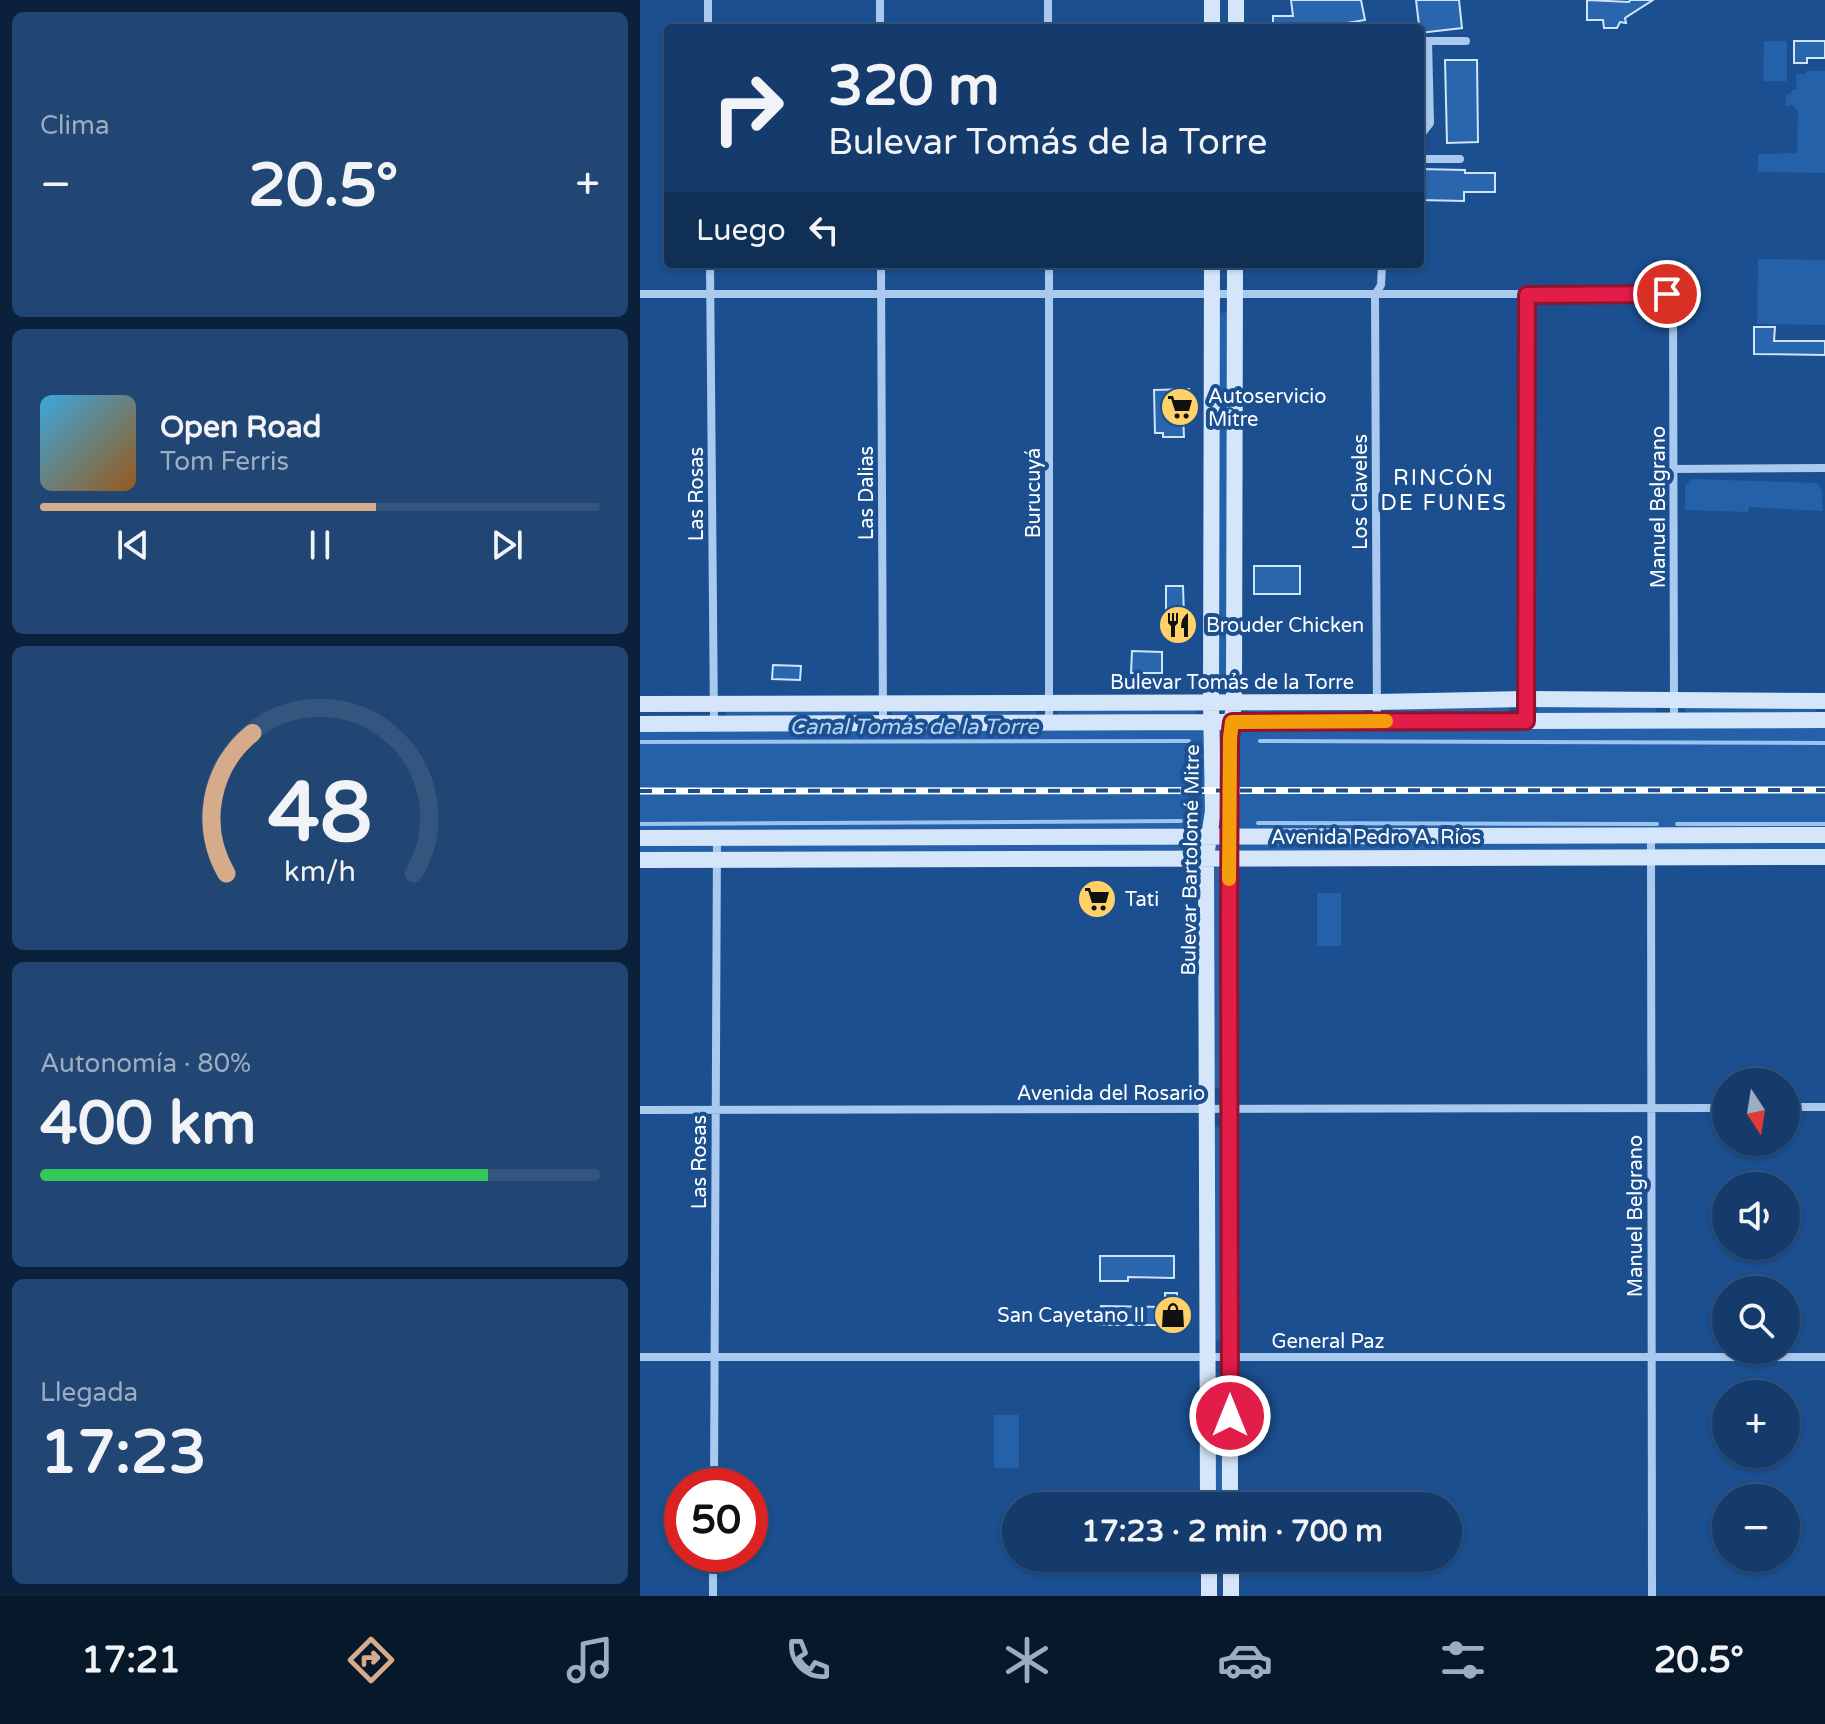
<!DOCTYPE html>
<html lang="es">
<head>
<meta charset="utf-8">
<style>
  body { margin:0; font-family:"Varela Round",sans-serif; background:#214673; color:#f1f3f6; height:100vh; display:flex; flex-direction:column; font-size:30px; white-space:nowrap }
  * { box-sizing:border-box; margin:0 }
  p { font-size:26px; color:#9dadc1 }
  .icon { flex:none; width:44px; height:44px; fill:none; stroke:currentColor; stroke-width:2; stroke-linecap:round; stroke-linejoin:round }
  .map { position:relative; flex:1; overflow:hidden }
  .details { display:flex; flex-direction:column; gap:12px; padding:12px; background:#0b203b; width:640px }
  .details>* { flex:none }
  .guide { position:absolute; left:24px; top:24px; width:760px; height:244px; border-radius:8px; box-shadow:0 2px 6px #0004,0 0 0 2px #33557e; background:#143b6b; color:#f1f3f6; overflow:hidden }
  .needle { width:52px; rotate:168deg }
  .fabs { position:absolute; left:1072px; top:1068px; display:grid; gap:16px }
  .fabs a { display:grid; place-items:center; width:88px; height:88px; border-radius:50%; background:#143b6b; box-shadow:0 2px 6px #0004,0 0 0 2px #33557e; font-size:40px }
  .speed { position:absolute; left:24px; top:1468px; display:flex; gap:16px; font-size:40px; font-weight:700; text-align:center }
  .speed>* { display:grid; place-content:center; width:104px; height:104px; border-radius:50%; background:#143b6b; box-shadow:0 2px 6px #0004,0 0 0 2px #33557e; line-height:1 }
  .speed .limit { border:12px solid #d22; background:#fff; color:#111 }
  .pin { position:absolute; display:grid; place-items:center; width:68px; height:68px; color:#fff; margin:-34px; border:4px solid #fff; border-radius:50%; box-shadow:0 2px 8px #0007 }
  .me { position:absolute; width:88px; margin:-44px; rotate:0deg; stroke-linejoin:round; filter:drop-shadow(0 0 6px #0008) }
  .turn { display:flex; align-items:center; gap:28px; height:168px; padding:0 32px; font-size:36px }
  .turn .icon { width:104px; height:104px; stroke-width:2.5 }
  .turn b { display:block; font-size:56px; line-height:68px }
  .then { display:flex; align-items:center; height:76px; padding:0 32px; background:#0003; gap:16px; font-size:30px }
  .big { font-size:60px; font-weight:700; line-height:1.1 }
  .details .widget { flex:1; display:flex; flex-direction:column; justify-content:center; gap:12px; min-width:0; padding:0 28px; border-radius:12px; background:#214673 }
  .details .dial { align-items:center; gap:0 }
  .dial svg { height:208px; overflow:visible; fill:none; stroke:#33557e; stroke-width:7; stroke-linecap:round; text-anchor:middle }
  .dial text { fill:#f1f3f6; stroke:none }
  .song { display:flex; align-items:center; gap:24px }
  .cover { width:96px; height:96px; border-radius:12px; background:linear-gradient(135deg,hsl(200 70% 55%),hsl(30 70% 35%)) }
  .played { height:8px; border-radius:4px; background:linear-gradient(90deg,#d6ab8b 60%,#33557e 60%) }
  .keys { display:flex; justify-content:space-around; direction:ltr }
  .heat { display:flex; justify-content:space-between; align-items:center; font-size:44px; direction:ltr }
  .charge { height:12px; border-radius:6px; background:linear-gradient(90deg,#34c759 80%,#33557e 0) }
  .trip { position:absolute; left:362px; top:1492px; width:460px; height:80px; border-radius:40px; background:#143b6b; box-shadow:0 2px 6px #0004,0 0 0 2px #33557e; font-weight:700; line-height:80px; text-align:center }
  .tab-bar { display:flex; height:128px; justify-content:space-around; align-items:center; background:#08182b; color:#9dadc1 }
  .tab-bar .icon { width:56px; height:56px }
  .tab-bar .on { color:#d6ab8b }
  .tab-bar b { font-size:36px; color:#f1f3f6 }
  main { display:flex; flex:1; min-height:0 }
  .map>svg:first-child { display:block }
  .green { fill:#2461a8 }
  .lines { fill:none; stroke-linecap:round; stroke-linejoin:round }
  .stream { stroke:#9cc4f0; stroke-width:4 }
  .building { fill:#2a66ad; stroke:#cfe3fa; stroke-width:2 }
  .street { stroke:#a9c9ee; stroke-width:8 }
  .secondary { stroke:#d6e6fa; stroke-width:16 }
  .rail-casing { stroke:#fff; stroke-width:7 }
  .rail { stroke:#1b4f8f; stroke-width:4; stroke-dasharray:12; stroke-linecap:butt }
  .route-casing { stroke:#92132f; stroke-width:20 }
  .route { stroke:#e11d48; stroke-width:14 }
  .slow { stroke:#f59e0b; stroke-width:14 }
  .labels { text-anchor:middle; stroke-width:8; stroke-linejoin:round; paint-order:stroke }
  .poi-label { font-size:20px; fill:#fff; stroke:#1b4f8f; text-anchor:start }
  .street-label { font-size:20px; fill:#fff; stroke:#1b4f8f }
  .neighbourhood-label { font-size:22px; letter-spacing:2px; fill:#fff; stroke:#1b4f8f }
  .water-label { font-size:22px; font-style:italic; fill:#b5d3f5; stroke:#1b4f8f }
</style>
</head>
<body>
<main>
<section class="details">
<div class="widget"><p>Clima</p>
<div class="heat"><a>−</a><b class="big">20.5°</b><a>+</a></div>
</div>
<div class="widget">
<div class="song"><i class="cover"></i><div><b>Open Road</b><p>Tom Ferris</p></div></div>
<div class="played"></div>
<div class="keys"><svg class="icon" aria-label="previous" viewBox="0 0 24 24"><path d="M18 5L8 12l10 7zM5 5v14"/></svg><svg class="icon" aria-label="pause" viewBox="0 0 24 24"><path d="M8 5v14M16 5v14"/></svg><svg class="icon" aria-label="next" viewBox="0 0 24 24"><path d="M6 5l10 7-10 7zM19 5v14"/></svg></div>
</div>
<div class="widget dial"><svg viewBox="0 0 100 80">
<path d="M14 69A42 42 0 1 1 86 69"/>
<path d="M14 69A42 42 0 0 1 24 15" stroke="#d6ab8b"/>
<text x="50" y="56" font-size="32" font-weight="700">48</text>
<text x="50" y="72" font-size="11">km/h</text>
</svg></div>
<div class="widget"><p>Autonomía · 80%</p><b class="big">400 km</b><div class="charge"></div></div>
<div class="widget"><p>Llegada</p><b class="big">17:23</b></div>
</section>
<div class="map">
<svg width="1185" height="1596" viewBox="0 0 1185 1596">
  <rect width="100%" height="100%" fill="#1b4f8f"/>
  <path class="green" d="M 1124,41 L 1147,41 L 1147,81 L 1123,81 Z
    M 1166,71 L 1185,71 L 1185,173 L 1118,172 L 1118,154 L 1157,153 L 1158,111 L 1152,105 L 1146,106 L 1146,94 L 1151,94 L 1152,90 L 1157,90 L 1156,74 L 1166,74 Z
    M 1118,259 L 1185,260 L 1185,325 L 1117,324 Z
    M 586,312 L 590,312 L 588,683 L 582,685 L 578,682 L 579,319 L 581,313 Z
    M 1051,479 L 1177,483 L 1182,491 L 1183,511 L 1109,507 L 1108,512 L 1045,510 L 1045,486 Z
    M 867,705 L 869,708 L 869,712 L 865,715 L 753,714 L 753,709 Z
    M 898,706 L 1016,706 L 1017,709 L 1015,714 L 897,713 Z
    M 1047,706 L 1176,707 L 1175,715 L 1047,714 L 1044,708 Z
    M 394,708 L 397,711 L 396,715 L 257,717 L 252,715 L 252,710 Z
    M 553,708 L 556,711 L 555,715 L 418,715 L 418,710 Z
    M 723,708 L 724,713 L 720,716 L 609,715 L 609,709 Z
    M 86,711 L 234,711 L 233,715 L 230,717 L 90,718 L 86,716 Z
    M 1185,720 L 1185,857 L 0,860 L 0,724 Z
    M 576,867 L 581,868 L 583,871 L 583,1084 L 581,1088 L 572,1087 L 572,870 Z
    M 677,893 L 701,893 L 701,946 L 677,946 Z
    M 576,1126 L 583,1130 L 583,1337 L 581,1341 L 572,1340 L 572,1129 Z
    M 575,1371 L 582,1375 L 585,1506 L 572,1506 Z
    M 354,1415 L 379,1415 L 379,1468 L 354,1468 Z"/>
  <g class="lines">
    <path class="stream" d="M 620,741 L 1185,743
      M 0,742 L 549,741
      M 618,823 L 1017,824
      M 0,824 L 541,821
      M 1037,824 L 1185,824"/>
  </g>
  <path class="building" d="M 651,0 L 721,0 L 725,20 L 683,27 L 682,24 L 660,28 L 633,28 L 633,16 L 653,16 Z
    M 776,0 L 819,0 L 822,28 L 780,33 Z
    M 947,0 L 989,2 L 990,0 L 1013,0 L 985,18 L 986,23 L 980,22 L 977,28 L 964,28 L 963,20 L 947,20 Z
    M 1154,41 L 1185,41 L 1185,58 L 1167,58 L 1167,63 L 1154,63 Z
    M 805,60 L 837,60 L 838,142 L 807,143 Z
    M 780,169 L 825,170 L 825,173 L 855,173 L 855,192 L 824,192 L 824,201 L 780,200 Z
    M 1114,327 L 1135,327 L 1134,341 L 1185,341 L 1185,355 L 1114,354 Z
    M 549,389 L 549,414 L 543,414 L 544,437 L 523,437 L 523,433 L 515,433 L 514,390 Z
    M 614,566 L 660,566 L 660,594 L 614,594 Z
    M 526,586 L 543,586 L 544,616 L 550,616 L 550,634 L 526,633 Z
    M 492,651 L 522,652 L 522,673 L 491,673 Z
    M 133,665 L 161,666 L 160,680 L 132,679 Z
    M 448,890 L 465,890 L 466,908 L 448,908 Z
    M 460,1256 L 534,1256 L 534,1278 L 488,1277 L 488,1281 L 460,1281 Z
    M 525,1293 L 537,1293 L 538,1322 L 534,1325 L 457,1325 L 457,1310 L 461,1311 L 461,1306 L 525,1307 Z"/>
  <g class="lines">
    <path class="street" d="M 68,0 L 68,28
      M 240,0 L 240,28
      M 408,0 L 408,28
      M 780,41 L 826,41
      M 780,136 L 790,123 L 788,41
      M 780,159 L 820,159
      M 70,264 L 74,723
      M 241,264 L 243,722
      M 409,264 L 409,722
      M 0,294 L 1033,294 L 1034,720
      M 1033,469 L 1185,468
      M 737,721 L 735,295 L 741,285 L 742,264
      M 886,721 L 887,295
      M 1011,836 L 1012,1596
      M 1146,1107 L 1185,1107
      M 0,1110 L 1086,1108
      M 0,1357 L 1185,1357
      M 74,1486 L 77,838
      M 73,1596 L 73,1554"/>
    <path class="secondary" d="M 572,0 L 572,28
      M 596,28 L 596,0
      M 0,704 L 737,702 L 886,699 L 1185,701
      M 0,724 L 1185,720
      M 0,838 L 1185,835
      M 0,860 L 1185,857
      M 568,1506 L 566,857 L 573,811 L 571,702 L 572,264
      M 590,1506 L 589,857 L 590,738 L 594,702 L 595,264
      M 569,1558 L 569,1596
      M 591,1558 L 591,1596"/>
    <defs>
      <path id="rail" d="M 0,791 L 1185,790"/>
    </defs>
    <use href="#rail" class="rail-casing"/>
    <use href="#rail" class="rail"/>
  </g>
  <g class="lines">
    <defs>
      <path id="route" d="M 590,1416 L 589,918 L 590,738 L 592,722 L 886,721 L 887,295 L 1027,294"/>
    </defs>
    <use href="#route" class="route-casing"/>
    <use href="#route" class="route"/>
    <path class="slow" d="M 589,879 L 590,738 L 592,722 L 746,721"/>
  </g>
  <defs>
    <symbol id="supermarket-disc" viewBox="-11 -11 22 22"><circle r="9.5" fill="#ffd166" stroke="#1b4f8f"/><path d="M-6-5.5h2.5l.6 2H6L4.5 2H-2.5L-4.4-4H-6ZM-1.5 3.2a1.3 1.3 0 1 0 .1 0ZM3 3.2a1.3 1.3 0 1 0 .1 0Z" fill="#111"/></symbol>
    <symbol id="restaurant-disc" viewBox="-11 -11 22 22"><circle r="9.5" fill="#ffd166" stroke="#1b4f8f"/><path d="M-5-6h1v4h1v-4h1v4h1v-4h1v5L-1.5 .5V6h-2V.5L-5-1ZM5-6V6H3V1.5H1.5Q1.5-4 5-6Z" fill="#111"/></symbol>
    <symbol id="shop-disc" viewBox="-11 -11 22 22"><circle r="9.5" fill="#ffd166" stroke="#1b4f8f"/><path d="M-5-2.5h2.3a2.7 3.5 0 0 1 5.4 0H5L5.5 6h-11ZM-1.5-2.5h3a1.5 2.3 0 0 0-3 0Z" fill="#111"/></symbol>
  </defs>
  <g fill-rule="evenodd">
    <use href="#supermarket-disc" x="518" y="385" width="44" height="44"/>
    <use href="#restaurant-disc" x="516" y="603" width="44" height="44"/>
    <use href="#supermarket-disc" x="435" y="877" width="44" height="44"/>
    <use href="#shop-disc" x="511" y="1293" width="44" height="44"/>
  </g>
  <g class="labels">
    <g class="poi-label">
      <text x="568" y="403">Autoservicio<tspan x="568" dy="23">Mitre</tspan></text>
      <text x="566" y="632">Brouder Chicken</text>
      <text x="485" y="906">Tati</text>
      <text x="505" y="1322" text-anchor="end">San Cayetano II</text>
    </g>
    <g class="street-label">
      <text transform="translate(720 492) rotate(-90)" y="7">Los Claveles</text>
      <text transform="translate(226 493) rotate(-90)" y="7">Las Dalias</text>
      <text transform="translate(393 493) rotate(-90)" y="7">Burucuyá</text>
      <text transform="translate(56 494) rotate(-90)" y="7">Las Rosas</text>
      <text transform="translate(1018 507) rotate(-90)" y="7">Manuel Belgrano</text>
      <text x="592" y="689">Bulevar Tomás de la Torre</text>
      <text x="736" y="844">Avenida Pedro A. Ríos</text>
      <text transform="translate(550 860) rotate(-89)" y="7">Bulevar Bartolomé Mitre</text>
      <text x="471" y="1100">Avenida del Rosario</text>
      <text transform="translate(59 1162) rotate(-90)" y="7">Las Rosas</text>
      <text transform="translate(995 1216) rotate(-90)" y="7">Manuel Belgrano</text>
      <text x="688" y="1348">General Paz</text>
    </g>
    <g class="neighbourhood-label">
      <text x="804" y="485">RINCÓN<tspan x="804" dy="25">DE FUNES</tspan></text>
    </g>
    <g class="water-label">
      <text x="274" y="734">Canal Tomás de la Torre</text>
    </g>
  </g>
</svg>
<div class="fabs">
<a><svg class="needle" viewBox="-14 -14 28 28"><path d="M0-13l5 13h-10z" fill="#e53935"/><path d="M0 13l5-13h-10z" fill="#9dadc1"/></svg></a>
<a><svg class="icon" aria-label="sound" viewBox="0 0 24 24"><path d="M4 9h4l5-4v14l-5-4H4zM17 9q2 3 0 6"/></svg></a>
<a><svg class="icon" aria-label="search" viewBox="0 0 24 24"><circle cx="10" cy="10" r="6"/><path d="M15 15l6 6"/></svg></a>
<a>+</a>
<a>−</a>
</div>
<div class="speed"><div class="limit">50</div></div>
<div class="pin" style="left:1027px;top:294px;background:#d93025"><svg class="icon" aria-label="arrive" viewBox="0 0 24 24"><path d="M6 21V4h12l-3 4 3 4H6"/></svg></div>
<svg class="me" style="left:590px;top:1416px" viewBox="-20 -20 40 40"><circle r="17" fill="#e11d48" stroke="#fff" stroke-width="3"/><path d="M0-11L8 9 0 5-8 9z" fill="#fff"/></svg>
<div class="trip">17:23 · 2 min · 700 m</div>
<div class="guide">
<div class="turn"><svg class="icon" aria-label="right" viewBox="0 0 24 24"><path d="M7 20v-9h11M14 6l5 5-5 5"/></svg><div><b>320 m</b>Bulevar Tomás de la Torre</div></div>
<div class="then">Luego<svg class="icon" aria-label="left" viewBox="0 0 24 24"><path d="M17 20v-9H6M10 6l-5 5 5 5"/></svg></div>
</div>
</div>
</main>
<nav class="tab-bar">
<b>17:21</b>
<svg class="icon on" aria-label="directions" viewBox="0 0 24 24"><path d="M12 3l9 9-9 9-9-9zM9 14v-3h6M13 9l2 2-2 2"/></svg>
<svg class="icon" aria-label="music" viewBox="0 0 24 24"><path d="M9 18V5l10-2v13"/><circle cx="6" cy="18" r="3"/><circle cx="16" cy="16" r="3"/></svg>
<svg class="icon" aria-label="phone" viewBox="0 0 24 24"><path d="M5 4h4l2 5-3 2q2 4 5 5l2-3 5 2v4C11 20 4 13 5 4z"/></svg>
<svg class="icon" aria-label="climate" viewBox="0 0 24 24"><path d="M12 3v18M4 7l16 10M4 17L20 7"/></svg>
<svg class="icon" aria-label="car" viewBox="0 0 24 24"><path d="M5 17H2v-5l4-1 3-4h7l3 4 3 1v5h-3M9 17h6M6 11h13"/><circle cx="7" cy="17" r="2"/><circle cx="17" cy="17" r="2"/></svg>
<svg class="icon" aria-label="filters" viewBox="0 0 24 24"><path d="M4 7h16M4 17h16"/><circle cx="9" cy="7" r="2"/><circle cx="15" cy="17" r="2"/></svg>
<b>20.5°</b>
</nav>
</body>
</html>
